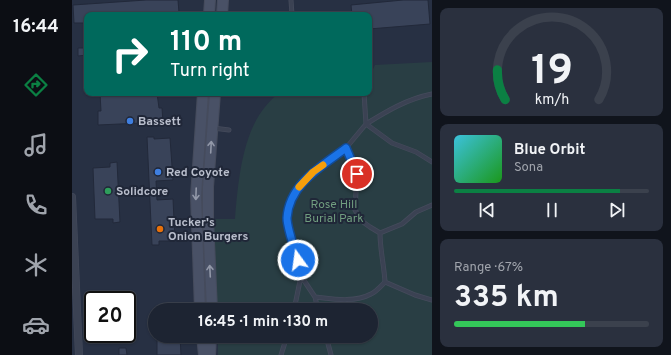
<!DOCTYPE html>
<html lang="en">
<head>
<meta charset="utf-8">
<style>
  body { margin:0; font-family:Overpass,sans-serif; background:#2a303e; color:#f1f3f6; height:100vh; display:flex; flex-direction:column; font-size:15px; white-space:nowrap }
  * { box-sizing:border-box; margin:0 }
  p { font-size:13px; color:#a0a4ac }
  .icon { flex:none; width:22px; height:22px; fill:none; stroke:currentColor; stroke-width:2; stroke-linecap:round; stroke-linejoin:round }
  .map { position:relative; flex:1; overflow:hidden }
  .panel { display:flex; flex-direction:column; gap:8px; padding:8px; background:#10141c; width:239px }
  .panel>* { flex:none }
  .guide { position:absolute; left:12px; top:12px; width:288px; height:84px; border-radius:8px; box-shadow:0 1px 3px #0004,0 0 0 1px #3b414d; background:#00695c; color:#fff; overflow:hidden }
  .speed { position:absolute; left:12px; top:291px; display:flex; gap:8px; font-size:20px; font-weight:700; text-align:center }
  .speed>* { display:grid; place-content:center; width:52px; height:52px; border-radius:50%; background:#1d2432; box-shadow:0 1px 3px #0004,0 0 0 1px #3b414d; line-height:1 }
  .speed .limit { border:2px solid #111; border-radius:6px; background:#fff; color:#111 }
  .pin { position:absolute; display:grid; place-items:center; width:34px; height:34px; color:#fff; margin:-17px; border:2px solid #fff; border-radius:50%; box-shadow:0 1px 4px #0007 }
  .me { position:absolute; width:44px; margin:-22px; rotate:346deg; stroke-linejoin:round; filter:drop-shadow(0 0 3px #0008) }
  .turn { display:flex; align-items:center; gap:14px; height:84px; padding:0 20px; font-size:18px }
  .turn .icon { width:52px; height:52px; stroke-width:2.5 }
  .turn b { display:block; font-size:28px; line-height:34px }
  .big { font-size:30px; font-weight:700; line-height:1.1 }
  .panel .tile { flex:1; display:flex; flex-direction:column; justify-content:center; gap:6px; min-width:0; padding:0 14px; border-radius:8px; background:#2a303e }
  .panel .dial { align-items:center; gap:0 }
  .dial svg { height:104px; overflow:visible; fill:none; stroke:#3b414d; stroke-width:7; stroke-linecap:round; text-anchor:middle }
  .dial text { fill:#f1f3f6; stroke:none }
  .song { display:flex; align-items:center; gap:12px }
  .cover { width:48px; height:48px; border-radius:6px; background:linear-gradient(135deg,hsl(190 70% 55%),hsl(120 70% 35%)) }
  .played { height:4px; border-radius:2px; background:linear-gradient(90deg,#0b8043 85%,#3b414d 85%) }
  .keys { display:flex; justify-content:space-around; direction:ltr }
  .charge { height:6px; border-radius:3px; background:linear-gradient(90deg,#34c759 67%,#3b414d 0) }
  .trip { position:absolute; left:76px; top:303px; width:230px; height:40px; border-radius:20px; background:#1d2432; box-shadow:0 1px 3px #0004,0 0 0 1px #3b414d; font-weight:700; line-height:40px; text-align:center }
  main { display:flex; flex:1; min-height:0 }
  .dock { display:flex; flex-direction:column; width:72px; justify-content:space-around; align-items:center; background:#0c0e14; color:#a0a4ac }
  .dock .icon { width:28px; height:28px }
  .dock .on { color:#0b8043 }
  .dock b { font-size:18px; color:#f1f3f6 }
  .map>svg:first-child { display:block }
  .green { fill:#293e44 }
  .building { fill:#394359; stroke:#22293a }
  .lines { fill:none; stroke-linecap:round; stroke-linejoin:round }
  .service-casing { stroke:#454b5c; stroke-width:5 }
  .minor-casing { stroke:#454b5c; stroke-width:8 }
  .secondary-casing { stroke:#454b5c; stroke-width:12 }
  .service { stroke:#3b4253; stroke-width:3.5 }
  .minor { stroke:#3b4253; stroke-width:7 }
  .secondary { stroke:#495166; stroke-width:10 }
  .oneway { stroke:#9298a8 }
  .route-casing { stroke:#114b97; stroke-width:10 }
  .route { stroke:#1a73e8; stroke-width:7 }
  .slow { stroke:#f59e0b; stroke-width:7 }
  .shop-dot { fill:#3f7fe0; stroke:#202738; stroke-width:1.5 }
  .leisure-dot { fill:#2e9e5b; stroke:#202738; stroke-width:1.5 }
  .food-dot { fill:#e8710a; stroke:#202738; stroke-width:1.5 }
  .labels { text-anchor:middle; stroke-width:4; stroke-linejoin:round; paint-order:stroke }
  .poi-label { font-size:12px; font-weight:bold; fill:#b9becc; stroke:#202738; text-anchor:start }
  .park-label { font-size:12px; fill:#709d7f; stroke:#202738 }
</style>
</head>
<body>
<main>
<nav class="dock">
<b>16:44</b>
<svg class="icon on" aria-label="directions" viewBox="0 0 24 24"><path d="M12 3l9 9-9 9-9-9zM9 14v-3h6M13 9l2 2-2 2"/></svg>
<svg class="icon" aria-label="music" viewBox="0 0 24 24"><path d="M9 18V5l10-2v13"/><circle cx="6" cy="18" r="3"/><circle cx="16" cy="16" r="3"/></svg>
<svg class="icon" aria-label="phone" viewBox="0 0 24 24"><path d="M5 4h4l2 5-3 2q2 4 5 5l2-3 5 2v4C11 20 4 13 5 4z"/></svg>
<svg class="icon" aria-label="climate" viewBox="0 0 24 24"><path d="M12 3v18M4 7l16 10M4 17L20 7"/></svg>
<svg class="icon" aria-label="car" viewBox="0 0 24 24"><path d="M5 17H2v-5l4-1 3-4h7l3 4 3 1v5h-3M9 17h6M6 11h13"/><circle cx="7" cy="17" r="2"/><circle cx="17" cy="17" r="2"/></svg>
</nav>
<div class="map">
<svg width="360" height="355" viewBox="0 0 360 355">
  <rect width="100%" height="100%" fill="#273043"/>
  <path class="green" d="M 360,62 L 360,355 L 146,355 L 146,336 L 299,336 L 299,310 L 145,310 L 141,219 L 163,219 C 166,183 170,135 193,107 C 197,102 202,97 206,93 L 297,93 L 297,71 L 300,71 L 303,65 Z"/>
  <path class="building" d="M 74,0 L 106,0 L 107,13 L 83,15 L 15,15 L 15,23 L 2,23 L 1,5 Z
    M 331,0 L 356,0 L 358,24 L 297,29 L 297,15 L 280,15 L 279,5 Z
    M 6,48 L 15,48 L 15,55 L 6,56 Z
    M 28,93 L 85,93 L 87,108 L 90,108 L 91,122 L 26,125 L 26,111 L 29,111 Z
    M 75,137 L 82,137 L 82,139 L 98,138 L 101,180 L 84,181 L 85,200 L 101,199 L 103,241 L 87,241 L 87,245 L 80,245 Z
    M 45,162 L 48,222 L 41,223 L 41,219 L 23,219 L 21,168 L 38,167 L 38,163 Z
    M 85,336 L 108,336 L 109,355 L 85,355 Z
    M 47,348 L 54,348 L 55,355 L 47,355 Z"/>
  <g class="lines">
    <defs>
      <path id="service" d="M 219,0 L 220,15
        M 292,93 L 294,124 C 315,111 335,99 360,94
        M 141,128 L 157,130
        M 274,148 L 285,174 L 283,210 L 291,222 L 298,227 L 308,233
        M 308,233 L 330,224 L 344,212 L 360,205
        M 313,282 L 343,295 L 360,300
        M 243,297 C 261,299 282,303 299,294 C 304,292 309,286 313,282 C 312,265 308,250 308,233
        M 222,310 L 229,276
        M 246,310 L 243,297 L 229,276 L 215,219 L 220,200 L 228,185 L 241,172 L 274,148 L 294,124 L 320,143 L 344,152 L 360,162
        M 254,336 L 259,355
        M 209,355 L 215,336"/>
      <path id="minor" d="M 0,197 L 7,355"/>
      <path id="secondary" d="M 137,15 L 138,0
        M 150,15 L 151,0
        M 128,310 L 124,196 L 131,93
        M 140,310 L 136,218 L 136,187 L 143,93
        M 130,336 L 132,355
        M 138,355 L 139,336"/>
    </defs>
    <use href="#service" class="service-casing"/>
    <use href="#minor" class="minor-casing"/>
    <use href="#secondary" class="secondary-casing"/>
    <use href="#service" class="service"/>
    <use href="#minor" class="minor"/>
    <use href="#secondary" class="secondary"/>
  </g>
  <defs><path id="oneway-shaft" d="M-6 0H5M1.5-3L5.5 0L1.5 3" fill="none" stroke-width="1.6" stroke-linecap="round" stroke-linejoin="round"/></defs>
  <g class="oneway">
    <use href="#oneway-shaft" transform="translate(139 147) rotate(-87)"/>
    <use href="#oneway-shaft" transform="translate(124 194) rotate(92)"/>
    <use href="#oneway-shaft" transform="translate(138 271) rotate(-93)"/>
  </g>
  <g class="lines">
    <defs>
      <path id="route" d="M 226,260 C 223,251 215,227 215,218 C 217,184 250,166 274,148 L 285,174"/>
    </defs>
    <use href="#route" class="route-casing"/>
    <use href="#route" class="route"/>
    <path class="slow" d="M 227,187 L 241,172 L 251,165"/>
  </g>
  <g class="shop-dot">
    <circle cx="58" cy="121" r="4"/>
    <circle cx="86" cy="172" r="4"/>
  </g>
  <circle class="leisure-dot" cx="36" cy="191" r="4"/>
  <circle class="food-dot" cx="88" cy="229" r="4"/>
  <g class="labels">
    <g class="poi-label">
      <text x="66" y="125">Bassett</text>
      <text x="94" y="176">Red Coyote</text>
      <text x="44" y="195">Solidcore</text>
      <text x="96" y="226">Tucker's<tspan x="96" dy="14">Onion Burgers</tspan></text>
    </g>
    <g class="park-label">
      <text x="262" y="208">Rose Hill<tspan x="262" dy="14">Burial Park</tspan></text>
    </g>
  </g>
</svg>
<div class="speed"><div class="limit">20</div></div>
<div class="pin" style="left:285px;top:174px;background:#d93025"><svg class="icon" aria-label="arrive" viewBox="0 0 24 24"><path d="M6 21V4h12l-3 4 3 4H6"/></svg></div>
<svg class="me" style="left:226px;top:260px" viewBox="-20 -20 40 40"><circle r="17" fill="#1a73e8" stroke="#fff" stroke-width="3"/><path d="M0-11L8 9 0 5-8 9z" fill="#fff"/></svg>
<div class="trip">16:45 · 1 min · 130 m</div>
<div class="guide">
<div class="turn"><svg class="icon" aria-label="right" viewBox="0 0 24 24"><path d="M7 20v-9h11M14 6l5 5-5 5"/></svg><div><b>110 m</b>Turn right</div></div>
</div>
</div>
<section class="panel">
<div class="tile dial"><svg viewBox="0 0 100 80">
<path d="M14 69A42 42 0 1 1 86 69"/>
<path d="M14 69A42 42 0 0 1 8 46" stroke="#0b8043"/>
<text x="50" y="56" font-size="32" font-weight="700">19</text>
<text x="50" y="72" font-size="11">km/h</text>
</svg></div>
<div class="tile">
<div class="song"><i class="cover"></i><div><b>Blue Orbit</b><p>Sona</p></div></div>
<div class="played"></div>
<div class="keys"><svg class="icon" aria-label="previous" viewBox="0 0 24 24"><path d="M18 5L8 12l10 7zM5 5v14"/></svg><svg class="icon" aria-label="pause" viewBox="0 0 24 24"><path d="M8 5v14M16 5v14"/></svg><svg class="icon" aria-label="next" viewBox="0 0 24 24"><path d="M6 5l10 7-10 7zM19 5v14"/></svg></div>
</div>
<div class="tile"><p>Range · 67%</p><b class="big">335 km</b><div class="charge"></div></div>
</section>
</main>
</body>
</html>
